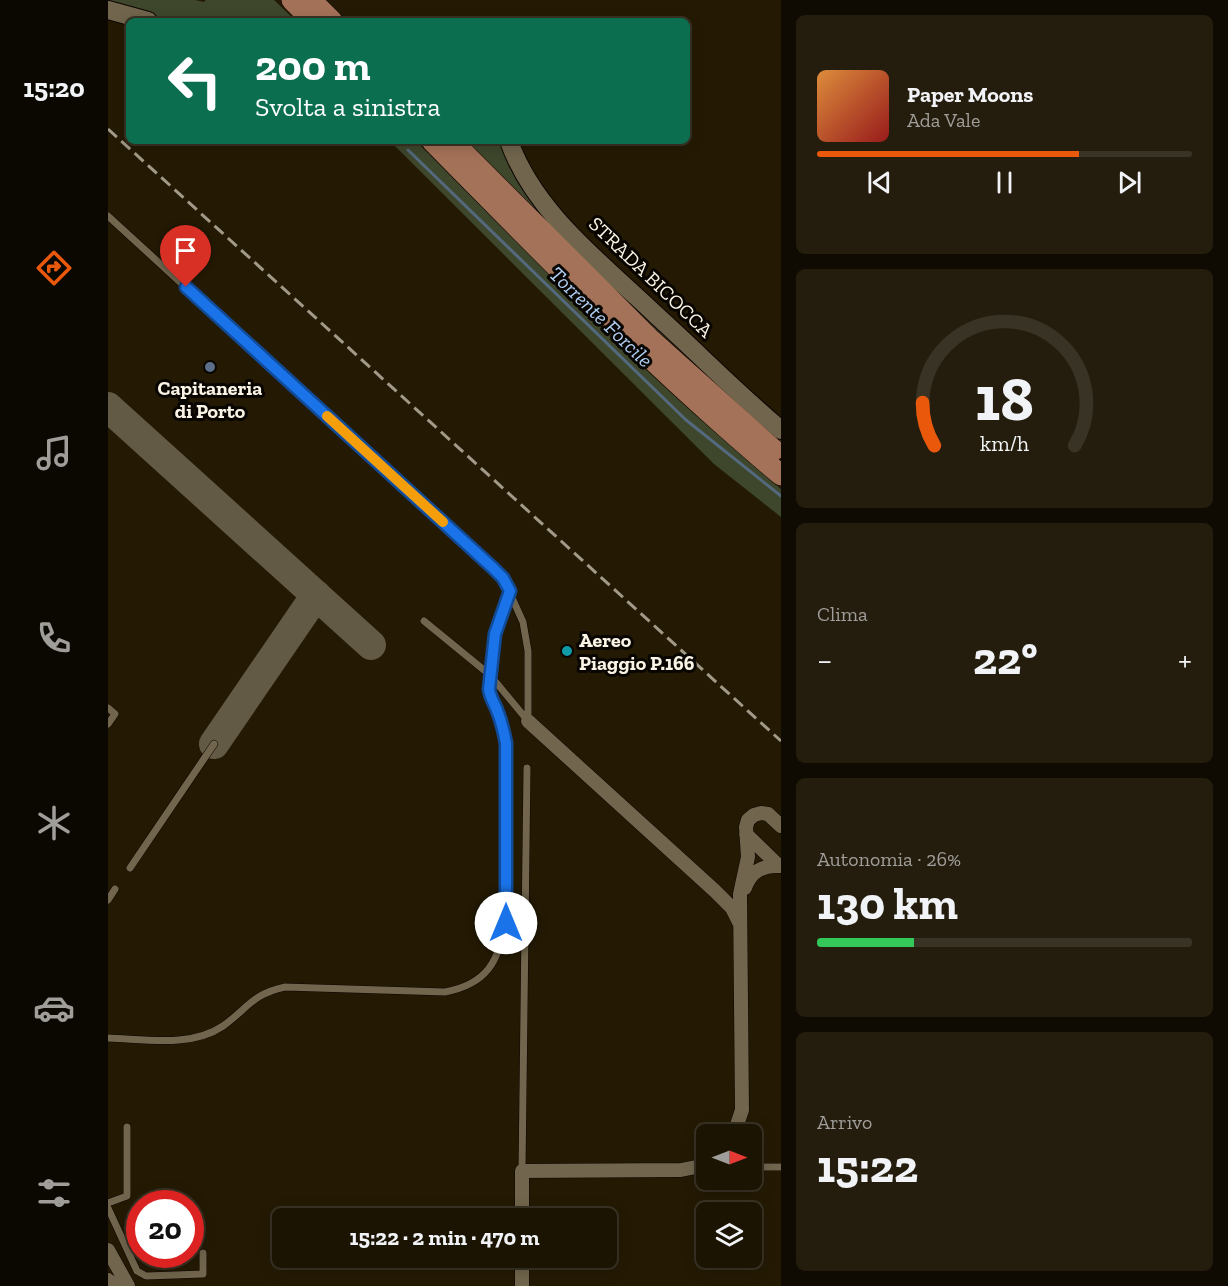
<!DOCTYPE html>
<html lang="it">
<head>
<meta charset="utf-8">
<style>
  body { margin:0; font-family:"Zilla Slab",serif; background:#241d0d; color:#f1f3f6; height:100vh; display:flex; flex-direction:column; font-size:22px; white-space:nowrap }
  * { box-sizing:border-box; margin:0 }
  p { font-size:20px; color:#a09e9a }
  .icon { flex:none; width:33px; height:33px; fill:none; stroke:currentColor; stroke-width:2; stroke-linecap:round; stroke-linejoin:round }
  .map { position:relative; flex:1; overflow:hidden }
  .panel { display:flex; flex-direction:column; gap:15px; padding:15px; background:#0f0b02; width:447px }
  .panel>* { flex:none }
  .guide { position:absolute; left:18px; top:18px; width:564px; height:126px; border-radius:9px; box-shadow:0 3px 15px #0003,0 0 0 2px #393325; background:#0b6e4f; color:#fff; overflow:hidden }
  .needle { width:39px; rotate:90deg }
  .buttons { position:absolute; left:588px; top:1124px; display:grid; gap:12px }
  .buttons a { display:grid; place-items:center; width:66px; height:66px; border-radius:9px; background:#1b1403; box-shadow:0 3px 15px #0003,0 0 0 2px #393325; font-size:30px }
  .speed { position:absolute; left:18px; top:1190px; display:flex; gap:12px; font-size:30px; font-weight:700; text-align:center }
  .speed>* { display:grid; place-content:center; width:78px; height:78px; border-radius:50%; background:#1b1403; box-shadow:0 3px 15px #0003,0 0 0 2px #393325; line-height:1 }
  .speed .limit { border:9px solid #d22; background:#fff; color:#111 }
  .pin { position:absolute; display:grid; place-items:center; width:51px; height:51px; color:#fff; margin:-62px -26px; border-radius:50% 50% 50% 0; rotate:-45deg; box-shadow:0 0 6px #0007 }
  .pin .icon { rotate:45deg }
  .me { position:absolute; width:66px; margin:-33px; rotate:0deg; stroke-linejoin:round; filter:drop-shadow(0 0 4px #0008) }
  .turn { display:flex; align-items:center; gap:21px; height:126px; padding:0 30px; font-size:27px }
  .turn .icon { width:78px; height:78px; stroke-width:2.5 }
  .turn b { display:block; font-size:42px; line-height:51px }
  .big { font-size:45px; font-weight:700; line-height:1.1 }
  .panel .tile { flex:1; display:flex; flex-direction:column; justify-content:center; gap:9px; min-width:0; padding:0 21px; border-radius:9px; background:#241d0d }
  .panel .dial { align-items:center; gap:0 }
  .dial svg { height:156px; overflow:visible; fill:none; stroke:#393325; stroke-width:7; stroke-linecap:round; text-anchor:middle }
  .dial text { fill:#f1f3f6; stroke:none }
  .song { display:flex; align-items:center; gap:18px }
  .cover { width:72px; height:72px; border-radius:9px; background:linear-gradient(135deg,hsl(30 70% 55%),hsl(0 70% 35%)) }
  .played { height:6px; border-radius:3px; background:linear-gradient(90deg,#ea580c 70%,#393325 70%) }
  .keys { display:flex; justify-content:space-around; direction:ltr }
  .heat { display:flex; justify-content:space-between; align-items:center; font-size:33px; direction:ltr }
  .charge { height:9px; border-radius:4px; background:linear-gradient(90deg,#34c759 26%,#393325 0) }
  .trip { position:absolute; left:164px; top:1208px; width:345px; height:60px; border-radius:9px; background:#1b1403; box-shadow:0 3px 15px #0003,0 0 0 2px #393325; font-weight:700; line-height:60px; text-align:center }
  main { display:flex; flex:1; min-height:0 }
  .tabs { display:flex; flex-direction:column; width:108px; justify-content:space-around; align-items:center; background:#0b0801; color:#a09e9a }
  .tabs .icon { width:42px; height:42px }
  .tabs .selected { color:#ea580c }
  .tabs b { font-size:27px; color:#f1f3f6 }
  .map>svg:first-child { display:block }
  .green { fill:#3e472c }
  .lines { fill:none; stroke-linecap:round; stroke-linejoin:round }
  .stream { stroke:#54697e; stroke-width:3 }
  .taxiway { stroke:#635a46; stroke-width:30 }
  .lane-casing { stroke:#0d0500; stroke-width:8 }
  .street-casing { stroke:#0d0500; stroke-width:15 }
  .secondary-casing { stroke:#0d0500; stroke-width:20 }
  .primary-casing { stroke:#0d0500; stroke-width:22 }
  .lane { stroke:#71654d; stroke-width:7 }
  .street { stroke:#71654d; stroke-width:14 }
  .secondary { stroke:#71654d; stroke-width:18 }
  .primary { stroke:#a47258; stroke-width:21 }
  .rail { stroke:#a29a88; stroke-width:3; stroke-dasharray:12 6; stroke-linecap:butt }
  .route-casing { stroke:#114b97; stroke-width:15 }
  .route { stroke:#1a73e8; stroke-width:10 }
  .slow { stroke:#f59e0b; stroke-width:10 }
  .service-dot { fill:#5c6f8a; stroke:#090601; stroke-width:2 }
  .culture-dot { fill:#0f9aa8; stroke:#090601; stroke-width:2 }
  .labels { text-anchor:middle; stroke-width:6; stroke-linejoin:round; paint-order:stroke }
  .street-label { font-size:20px; fill:#fbf4e6; stroke:#090601 }
  .poi-label { font-size:20px; font-weight:bold; fill:#fbf4e6; stroke:#090601 }
  .water-label { font-size:21px; font-style:italic; fill:#afcef4; stroke:#090601 }
</style>
</head>
<body>
<main>
<nav class="tabs">
<b>15:20</b>
<svg class="icon selected" aria-label="directions" viewBox="0 0 24 24"><path d="M12 3l9 9-9 9-9-9zM9 14v-3h6M13 9l2 2-2 2"/></svg>
<svg class="icon" aria-label="music" viewBox="0 0 24 24"><path d="M9 18V5l10-2v13"/><circle cx="6" cy="18" r="3"/><circle cx="16" cy="16" r="3"/></svg>
<svg class="icon" aria-label="phone" viewBox="0 0 24 24"><path d="M5 4h4l2 5-3 2q2 4 5 5l2-3 5 2v4C11 20 4 13 5 4z"/></svg>
<svg class="icon" aria-label="climate" viewBox="0 0 24 24"><path d="M12 3v18M4 7l16 10M4 17L20 7"/></svg>
<svg class="icon" aria-label="car" viewBox="0 0 24 24"><path d="M5 17H2v-5l4-1 3-4h7l3 4 3 1v5h-3M9 17h6M6 11h13"/><circle cx="7" cy="17" r="2"/><circle cx="17" cy="17" r="2"/></svg>
<svg class="icon" aria-label="filters" viewBox="0 0 24 24"><path d="M4 7h16M4 17h16"/><circle cx="9" cy="7" r="2"/><circle cx="15" cy="17" r="2"/></svg>
</nav>
<div class="map">
<svg width="673" height="1286" viewBox="0 0 673 1286">
  <rect width="100%" height="100%" fill="#241a04"/>
  <path class="green" d="M 0,0 L 87,0 L 96,2 L 98,0 L 166,0 L 188,21 L 62,21 L 0,4 Z
    M 282,141 L 308,141 L 523,356 L 585,413 L 673,489 L 673,517 L 606,464 Z
    M 356,141 L 395,141 L 400,155 L 649,418 L 673,439 L 673,445 L 547,332 Z"/>
  <g class="lines">
    <path class="stream" d="M 300,150 L 578,420 L 673,496"/>
    <path class="taxiway" d="M 0,407 L 263,645
      M 106,744 L 208,595"/>
    <defs>
      <path id="lane" d="M 0,216 L 395,578 L 415,622 L 420,651 L 420,721
        M 316,621 L 382,675 L 420,721
        M 0,708 L 7,714 L 0,724
        M 22,868 L 106,744
        M 0,900 L 7,889
        M 0,1038 C 36,1039 83,1048 115,1026 C 139,1009 144,994 177,987 L 337,992 C 379,984 390,962 398,923 L 398,743 C 396,733 394,723 390,713 C 387,704 382,698 381,689 L 387,634 L 402,591
        M 644,1167 L 673,1167
        M 414,1171 L 419,768
        M 0,1203 L 19,1196 L 19,1127
        M 0,1208 L 29,1271 L 38,1276 L 95,1274 L 95,1253"/>
      <path id="street" d="M 420,721 L 607,891 L 624,908 L 631,922
        M 638,834 L 671,866
        M 637,888 C 643,871 655,865 673,866
        M 626,1134 L 634,1110 L 632,894 L 640,857 L 638,827 L 640,820 L 646,815 L 653,813 L 660,814 L 673,826
        M 414,1218 L 414,1171 L 573,1170 L 588,1167 L 598,1162
        M 0,1250 L 20,1286
        M 0,1280 L 8,1286
        M 414,1286 L 414,1257"/>
      <path id="secondary" d="M 0,10 L 40,21
        M 401,141 C 426,213 495,264 548,315 C 590,353 630,394 673,430"/>
      <path id="primary" d="M 184,0 L 205,21
        M 203,0 L 224,21
        M 324,141 C 437,256 549,371 673,475
        M 349,146 L 541,338 L 666,450"/>
    </defs>
    <use href="#lane" class="lane-casing"/>
    <use href="#street" class="street-casing"/>
    <use href="#secondary" class="secondary-casing"/>
    <use href="#primary" class="primary-casing"/>
    <use href="#lane" class="lane"/>
    <use href="#street" class="street"/>
    <use href="#secondary" class="secondary"/>
    <use href="#primary" class="primary"/>
    <path class="rail" d="M 0,129 L 673,741"/>
  </g>
  <g class="lines">
    <defs>
      <path id="route" d="M 78,287 L 385,568 L 395,578 L 402,591 L 387,634 L 381,689 C 382,698 387,704 390,713 C 394,723 396,733 398,743 L 398,923"/>
    </defs>
    <use href="#route" class="route-casing"/>
    <use href="#route" class="route"/>
    <path class="slow" d="M 219,416 L 335,522"/>
  </g>
  <circle class="service-dot" cx="102" cy="367" r="6"/>
  <circle class="culture-dot" cx="459" cy="651" r="6"/>
  <g class="labels">
    <g class="street-label">
      <text transform="translate(543 277) rotate(44)" y="7">STRADA BICOCCA</text>
    </g>
    <g class="poi-label">
      <text x="102" y="395">Capitaneria<tspan x="102" dy="23">di Porto</tspan></text>
      <text x="471" y="647" text-anchor="start">Aereo<tspan x="471" dy="23">Piaggio P.166</tspan></text>
    </g>
    <g class="water-label">
      <text transform="translate(493 317) rotate(44)" y="7">Torrente Forcile</text>
    </g>
  </g>
</svg>
<div class="buttons">
<a><svg class="needle" viewBox="-14 -14 28 28"><path d="M0-13l5 13h-10z" fill="#e53935"/><path d="M0 13l5-13h-10z" fill="#a09e9a"/></svg></a>
<a><svg class="icon" aria-label="layers" viewBox="0 0 24 24"><path d="M12 4l9 5-9 5-9-5zM3 14l9 5 9-5"/></svg></a>
</div>
<div class="speed"><div class="limit">20</div></div>
<div class="pin" style="left:78px;top:287px;background:#d93025"><svg class="icon" aria-label="arrive" viewBox="0 0 24 24"><path d="M6 21V4h12l-3 4 3 4H6"/></svg></div>
<svg class="me" style="left:398px;top:923px" viewBox="-20 -20 40 40"><circle r="19" fill="#fff"/><path d="M0-13L10 11 0 6-10 11z" fill="#1a73e8"/></svg>
<div class="trip">15:22 · 2 min · 470 m</div>
<div class="guide">
<div class="turn"><svg class="icon" aria-label="left" viewBox="0 0 24 24"><path d="M17 20v-9H6M10 6l-5 5 5 5"/></svg><div><b>200 m</b>Svolta a sinistra</div></div>
</div>
</div>
<section class="panel">
<div class="tile">
<div class="song"><i class="cover"></i><div><b>Paper Moons</b><p>Ada Vale</p></div></div>
<div class="played"></div>
<div class="keys"><svg class="icon" aria-label="previous" viewBox="0 0 24 24"><path d="M18 5L8 12l10 7zM5 5v14"/></svg><svg class="icon" aria-label="pause" viewBox="0 0 24 24"><path d="M8 5v14M16 5v14"/></svg><svg class="icon" aria-label="next" viewBox="0 0 24 24"><path d="M6 5l10 7-10 7zM19 5v14"/></svg></div>
</div>
<div class="tile dial"><svg viewBox="0 0 100 80">
<path d="M14 69A42 42 0 1 1 86 69"/>
<path d="M14 69A42 42 0 0 1 8 47" stroke="#ea580c"/>
<text x="50" y="56" font-size="32" font-weight="700">18</text>
<text x="50" y="72" font-size="11">km/h</text>
</svg></div>
<div class="tile"><p>Clima</p>
<div class="heat"><a>−</a><b class="big">22°</b><a>+</a></div>
</div>
<div class="tile"><p>Autonomia · 26%</p><b class="big">130 km</b><div class="charge"></div></div>
<div class="tile"><p>Arrivo</p><b class="big">15:22</b></div>
</section>
</main>
</body>
</html>
